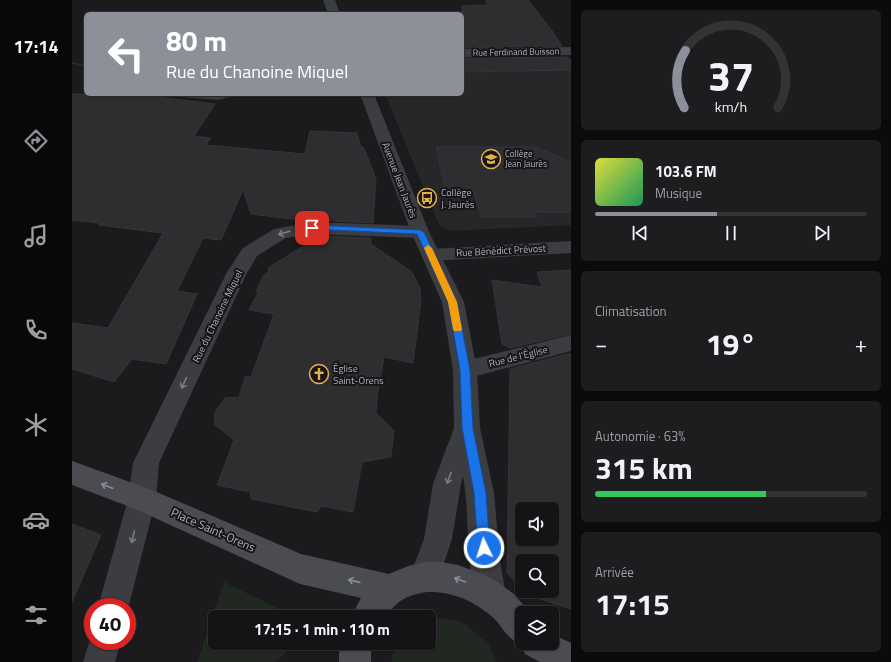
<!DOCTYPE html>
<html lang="fr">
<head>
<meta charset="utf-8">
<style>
  body { margin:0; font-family:"Titillium Web",sans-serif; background:#1d1d1f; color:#f1f3f6; height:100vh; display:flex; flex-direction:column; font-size:15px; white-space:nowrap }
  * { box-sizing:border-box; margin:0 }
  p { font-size:13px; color:#9d9ea1 }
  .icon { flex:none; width:22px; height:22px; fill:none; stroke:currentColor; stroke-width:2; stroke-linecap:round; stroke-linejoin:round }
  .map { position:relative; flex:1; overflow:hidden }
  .details { display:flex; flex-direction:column; gap:10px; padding:10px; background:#0b0b0c; width:320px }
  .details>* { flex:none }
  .guide { position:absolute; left:12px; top:12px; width:380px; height:84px; border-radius:6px; box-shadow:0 1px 3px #0004,0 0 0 1px #333335; background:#8c9099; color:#fff; overflow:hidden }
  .buttons { position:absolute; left:443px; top:502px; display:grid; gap:8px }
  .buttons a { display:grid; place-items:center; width:44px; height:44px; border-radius:6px; background:#141416; box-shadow:0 1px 3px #0004,0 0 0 1px #333335; font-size:20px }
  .speed { position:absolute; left:12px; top:598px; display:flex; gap:8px; font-size:20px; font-weight:700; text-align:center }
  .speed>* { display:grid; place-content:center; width:52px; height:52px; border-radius:50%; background:#141416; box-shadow:0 1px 3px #0004,0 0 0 1px #333335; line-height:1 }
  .speed .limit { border:6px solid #d22; background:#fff; color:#111 }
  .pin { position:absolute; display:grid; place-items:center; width:34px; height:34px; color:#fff; margin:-17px; border-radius:8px; box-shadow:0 2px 6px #0006 }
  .me { position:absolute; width:44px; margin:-22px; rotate:356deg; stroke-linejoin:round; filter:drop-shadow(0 0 3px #0008) }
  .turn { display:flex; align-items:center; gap:14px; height:84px; padding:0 16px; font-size:18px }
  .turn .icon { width:52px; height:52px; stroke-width:2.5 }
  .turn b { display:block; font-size:28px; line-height:34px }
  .big { font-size:30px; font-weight:700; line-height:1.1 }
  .details .tile { flex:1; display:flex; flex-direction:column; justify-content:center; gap:6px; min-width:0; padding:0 14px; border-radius:6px; background:#1d1d1f }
  .details .dial { align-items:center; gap:0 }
  .dial svg { height:104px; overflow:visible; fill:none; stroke:#333335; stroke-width:7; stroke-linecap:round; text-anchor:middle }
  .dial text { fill:#f1f3f6; stroke:none }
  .song { display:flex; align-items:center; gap:12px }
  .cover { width:48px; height:48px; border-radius:6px; background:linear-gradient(135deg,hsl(60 70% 55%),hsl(150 70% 35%)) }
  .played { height:4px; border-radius:2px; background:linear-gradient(90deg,#8c9099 45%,#333335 45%) }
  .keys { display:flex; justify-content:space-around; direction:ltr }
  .heat { display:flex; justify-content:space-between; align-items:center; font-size:22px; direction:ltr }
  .charge { height:6px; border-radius:3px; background:linear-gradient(90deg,#34c759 63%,#333335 0) }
  .trip { position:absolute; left:136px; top:610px; width:228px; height:40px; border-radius:6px; background:#141416; box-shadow:0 1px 3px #0004,0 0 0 1px #333335; font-weight:700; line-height:40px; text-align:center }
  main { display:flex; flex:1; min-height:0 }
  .menu { display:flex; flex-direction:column; width:72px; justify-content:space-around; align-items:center; background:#080809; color:#9d9ea1 }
  .menu .icon { width:28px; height:28px }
  .menu .current { color:#8c9099 }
  .menu b { font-size:18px; color:#f1f3f6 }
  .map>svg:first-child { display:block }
  .built { fill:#27272a }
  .green { fill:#212822 }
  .building { fill:#2e2e31; stroke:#353539; fill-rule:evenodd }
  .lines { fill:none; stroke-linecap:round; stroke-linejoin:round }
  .path { stroke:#424448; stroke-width:1.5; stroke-dasharray:1 1.5; stroke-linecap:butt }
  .service { fill:#3c3d41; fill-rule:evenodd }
  .minor { fill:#3c3d41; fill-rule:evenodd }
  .tertiary { fill:#3c3d41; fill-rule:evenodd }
  .secondary { fill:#4a4c51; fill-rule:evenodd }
  .oneway { stroke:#7b7d84 }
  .oneway2 { stroke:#8b8e96 }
  .route { fill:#1a73e8; stroke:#114b97 }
  .slow { fill:#f59e0b }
  .labels { text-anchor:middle; stroke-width:4; stroke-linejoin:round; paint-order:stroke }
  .far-street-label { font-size:9px; fill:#aeb2bb; stroke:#161618 }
  .far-poi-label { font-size:9px; fill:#aeb2bb; stroke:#161618; text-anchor:start }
  .street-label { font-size:10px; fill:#aeb2bb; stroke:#161618 }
  .poi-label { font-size:10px; fill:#aeb2bb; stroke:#161618; text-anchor:start }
  .near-street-label { font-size:12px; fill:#aeb2bb; stroke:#161618 }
</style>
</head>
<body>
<main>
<nav class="menu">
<b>17:14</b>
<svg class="icon current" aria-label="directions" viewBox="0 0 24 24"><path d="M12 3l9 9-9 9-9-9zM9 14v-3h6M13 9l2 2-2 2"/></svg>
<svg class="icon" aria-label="music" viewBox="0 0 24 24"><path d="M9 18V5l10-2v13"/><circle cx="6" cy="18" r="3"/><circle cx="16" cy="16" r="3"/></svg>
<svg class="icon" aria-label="phone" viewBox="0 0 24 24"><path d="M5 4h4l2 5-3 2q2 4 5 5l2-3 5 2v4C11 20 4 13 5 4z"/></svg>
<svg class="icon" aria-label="climate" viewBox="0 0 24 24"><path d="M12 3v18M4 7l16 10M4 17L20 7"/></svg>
<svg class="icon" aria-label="car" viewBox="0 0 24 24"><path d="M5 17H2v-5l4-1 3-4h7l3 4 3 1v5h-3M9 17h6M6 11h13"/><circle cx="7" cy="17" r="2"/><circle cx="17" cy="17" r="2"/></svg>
<svg class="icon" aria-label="filters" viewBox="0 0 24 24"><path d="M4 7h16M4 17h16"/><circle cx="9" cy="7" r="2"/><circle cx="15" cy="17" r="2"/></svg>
</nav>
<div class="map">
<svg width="499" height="662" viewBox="0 0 499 662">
  <rect width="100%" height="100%" fill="#1b1b1d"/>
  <path class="built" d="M 499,59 L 499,225 L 379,231 L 367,225 L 313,94 L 390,94 L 390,60 Z"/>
  <path class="green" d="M 152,582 L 212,611 L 215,617 L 143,617 L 143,643 L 219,643 L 218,649 L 203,662 L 125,662 Z
    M 360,617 L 390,622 L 416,643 L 425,662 L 320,662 L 319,658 L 327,643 L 357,643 L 357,619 Z"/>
  <path class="building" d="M 414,0 L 456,0 L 481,32 L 490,46 L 390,48 L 390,6 L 415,5 Z
    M 496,57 L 499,61 L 499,70 L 390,72 L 390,58 Z
    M 0,94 L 60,94 L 143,104 L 122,136 L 139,138 L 134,145 L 233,154 L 238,131 L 285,133 L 289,147 L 292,148 L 304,179 L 301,223 L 220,219 L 179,214 L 171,190 L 149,240 L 131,238 L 105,291 L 125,294 L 94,364 L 60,359 L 42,382 L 0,369 L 0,323 L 36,328 L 91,233 L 27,225 L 28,223 L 0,220 Z
    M 364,147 L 464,147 L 499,162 L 499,212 L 463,212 L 465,217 L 409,217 L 402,192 L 374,192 Z
    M 247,236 L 299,238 L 299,244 L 340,272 L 348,289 L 349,301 L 341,363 L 312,357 L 306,391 L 304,413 L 322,431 L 319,457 L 290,462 L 281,512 L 249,506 L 245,512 L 179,499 L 178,492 L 145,485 L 162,440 L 142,424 L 143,412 L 153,398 L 167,397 L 173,377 L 179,377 L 202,314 L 177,310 L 186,293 L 184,292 L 191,276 L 197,271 L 196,268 Z
    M 499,270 L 499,334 L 438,348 L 430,344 L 420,280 L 470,287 L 465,272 Z
    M 499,353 L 499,609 L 456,595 L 452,591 L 480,591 L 480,561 L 450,561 L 450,589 L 435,573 L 438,369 ZM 450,509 L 480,509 L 480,539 L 450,539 Z
    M 0,524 L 29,535 L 0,602 Z"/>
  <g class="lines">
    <path class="path" d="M 0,63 L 14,66"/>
    <path class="service" d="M 108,94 L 164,94 L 163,96 L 146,100 L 112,97 Z"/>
    <path class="minor" d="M 499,47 L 499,55 L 390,57 L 390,49 Z
      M 240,222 L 348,226 L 355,228 L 357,232 L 355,236 L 348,238 L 240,234 L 214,238 L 185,256 L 175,273 L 87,463 L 84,499 L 55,613 L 55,607 L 26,607 L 56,499 L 61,463 L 155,272 L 171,248 L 202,229 Z
      M 499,241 L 499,253 L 359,261 L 352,260 L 349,255 L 352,250 L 359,249 Z
      M 499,335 L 499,351 L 393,379 L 385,376 L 381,370 L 385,364 L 393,361 Z
      M 21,631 L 21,641 L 49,641 L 43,662 L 11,662 Z"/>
    <path class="tertiary" d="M 251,0 L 263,0 L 268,14 L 256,14 Z
      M 288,94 L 302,94 L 357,232 L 392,302 L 405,370 L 408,428 L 422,493 L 428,560 L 434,596 L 430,607 L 419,611 L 408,607 C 391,566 399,519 391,476 L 389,484 L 380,539 L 364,587 L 353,591 L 342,587 L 338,576 L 352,539 L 361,484 L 382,428 L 381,370 L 370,302 L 339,232 Z"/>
    <path class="secondary" d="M 0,461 L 80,490 L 229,554 L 317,574 L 336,566 L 353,562 L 369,562 L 386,565 L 413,575 L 428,584 L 442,594 L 458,613 L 450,613 L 450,643 L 480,643 L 480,634 L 499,643 L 499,662 L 468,662 L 453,654 L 448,644 C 432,637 431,625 418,615 C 388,589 338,579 313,617 L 279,617 L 289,598 L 228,584 L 61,508 L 0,485 Z
      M 270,643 L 302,643 L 299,652 L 299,662 L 267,662 L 267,652 Z"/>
  </g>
  <defs><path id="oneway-shaft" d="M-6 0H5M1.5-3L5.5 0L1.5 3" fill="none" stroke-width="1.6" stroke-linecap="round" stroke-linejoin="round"/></defs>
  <g class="oneway">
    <use href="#oneway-shaft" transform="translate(212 233) rotate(164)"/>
    <use href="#oneway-shaft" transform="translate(112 383) rotate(115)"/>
    <use href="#oneway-shaft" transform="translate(377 478) rotate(110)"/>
    <use href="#oneway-shaft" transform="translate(61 537) rotate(103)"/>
  </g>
  <g class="oneway2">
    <use href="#oneway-shaft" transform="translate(35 486) rotate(-159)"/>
    <use href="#oneway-shaft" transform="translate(388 580) rotate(-160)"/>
    <use href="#oneway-shaft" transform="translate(282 581) rotate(-167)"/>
  </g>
  <path class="route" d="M 240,225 L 348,230 L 352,232 L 385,302 L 398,370 L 401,428 L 414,493 L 418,548 L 416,553 L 412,554 L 408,553 L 406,548 L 402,493 L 390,428 L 388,370 L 376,302 L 345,234 L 237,229 L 236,228 Z"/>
  <path class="slow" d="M 356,245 L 360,248 L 385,302 L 390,329 L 389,331 L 382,331 L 381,329 L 376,302 L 352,248 Z"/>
  <defs>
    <symbol id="school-ring" viewBox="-11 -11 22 22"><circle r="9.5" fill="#161618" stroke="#e6b049" stroke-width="1.5"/><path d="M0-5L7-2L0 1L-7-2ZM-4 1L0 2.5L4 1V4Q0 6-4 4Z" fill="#e6b049"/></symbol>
    <symbol id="bus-ring" viewBox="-11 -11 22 22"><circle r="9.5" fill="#161618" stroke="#e6b049" stroke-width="1.5"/><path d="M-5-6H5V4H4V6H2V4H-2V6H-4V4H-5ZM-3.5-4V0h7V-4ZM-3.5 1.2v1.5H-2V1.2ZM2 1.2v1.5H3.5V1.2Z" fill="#e6b049"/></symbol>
    <symbol id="church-ring" viewBox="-11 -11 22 22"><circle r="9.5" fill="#161618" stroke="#e6b049" stroke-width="1.5"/><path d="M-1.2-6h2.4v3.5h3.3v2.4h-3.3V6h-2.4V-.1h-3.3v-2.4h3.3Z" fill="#e6b049"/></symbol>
  </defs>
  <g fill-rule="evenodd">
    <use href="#school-ring" x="408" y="148" width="22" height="22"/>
    <use href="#bus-ring" x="344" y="187" width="22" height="22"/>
    <use href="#church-ring" x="236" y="363" width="22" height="22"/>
  </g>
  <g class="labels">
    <g class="far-street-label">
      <text transform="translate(444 52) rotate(-1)" y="3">Rue Ferdinand Buisson</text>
    </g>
    <g class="far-poi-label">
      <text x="433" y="157">Collège<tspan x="433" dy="10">Jean Jaurès</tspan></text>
    </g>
    <g class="street-label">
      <text transform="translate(328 180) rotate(69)" y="4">Avenue Jean Jaurès</text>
      <text transform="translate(429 250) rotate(-3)" y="4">Rue Bénédict Prévost</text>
      <text transform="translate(145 316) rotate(-64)" y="4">Rue du Chanoine Miquel</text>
      <text transform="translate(446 356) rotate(-14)" y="4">Rue de l'Église</text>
    </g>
    <g class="poi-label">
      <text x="369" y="196">Collège<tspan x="369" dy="12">J. Jaurès</tspan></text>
      <text x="261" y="372">Église<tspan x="261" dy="12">Saint-Orens</tspan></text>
    </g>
    <g class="near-street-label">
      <text transform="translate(141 530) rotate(24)" y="4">Place Saint-Orens</text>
    </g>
  </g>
</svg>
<div class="buttons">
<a><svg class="icon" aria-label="sound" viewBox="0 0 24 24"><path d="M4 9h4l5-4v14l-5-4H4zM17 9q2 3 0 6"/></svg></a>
<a><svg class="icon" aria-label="search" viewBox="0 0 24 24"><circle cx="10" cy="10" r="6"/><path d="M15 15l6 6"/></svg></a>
<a><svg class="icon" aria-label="layers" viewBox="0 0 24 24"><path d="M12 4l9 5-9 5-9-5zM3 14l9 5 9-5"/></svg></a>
</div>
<div class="speed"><div class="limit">40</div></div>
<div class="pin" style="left:240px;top:228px;background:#d93025"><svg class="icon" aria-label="arrive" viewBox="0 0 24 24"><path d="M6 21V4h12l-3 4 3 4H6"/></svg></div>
<svg class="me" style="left:412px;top:548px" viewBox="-20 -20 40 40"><circle r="17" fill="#1a73e8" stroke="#fff" stroke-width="3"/><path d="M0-11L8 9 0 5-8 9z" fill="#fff"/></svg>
<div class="trip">17:15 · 1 min · 110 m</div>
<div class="guide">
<div class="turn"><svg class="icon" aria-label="left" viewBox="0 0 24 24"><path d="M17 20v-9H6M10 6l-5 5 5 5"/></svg><div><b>80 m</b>Rue du Chanoine Miquel</div></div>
</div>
</div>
<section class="details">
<div class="tile dial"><svg viewBox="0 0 100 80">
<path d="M14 69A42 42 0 1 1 86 69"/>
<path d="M14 69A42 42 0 0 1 15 25" stroke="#8c9099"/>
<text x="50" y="56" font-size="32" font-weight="700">37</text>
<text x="50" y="72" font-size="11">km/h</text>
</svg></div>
<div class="tile">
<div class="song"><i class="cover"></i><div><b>103.6 FM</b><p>Musique</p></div></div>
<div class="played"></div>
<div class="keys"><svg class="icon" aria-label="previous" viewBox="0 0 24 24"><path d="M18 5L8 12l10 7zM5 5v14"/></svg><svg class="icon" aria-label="pause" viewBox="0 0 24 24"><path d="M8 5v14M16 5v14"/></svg><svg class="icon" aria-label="next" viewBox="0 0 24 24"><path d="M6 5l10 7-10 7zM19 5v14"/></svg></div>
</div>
<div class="tile"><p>Climatisation</p>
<div class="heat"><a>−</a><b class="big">19°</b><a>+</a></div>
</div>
<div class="tile"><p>Autonomie · 63%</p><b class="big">315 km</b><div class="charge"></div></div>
<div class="tile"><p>Arrivée</p><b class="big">17:15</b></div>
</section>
</main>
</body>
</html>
